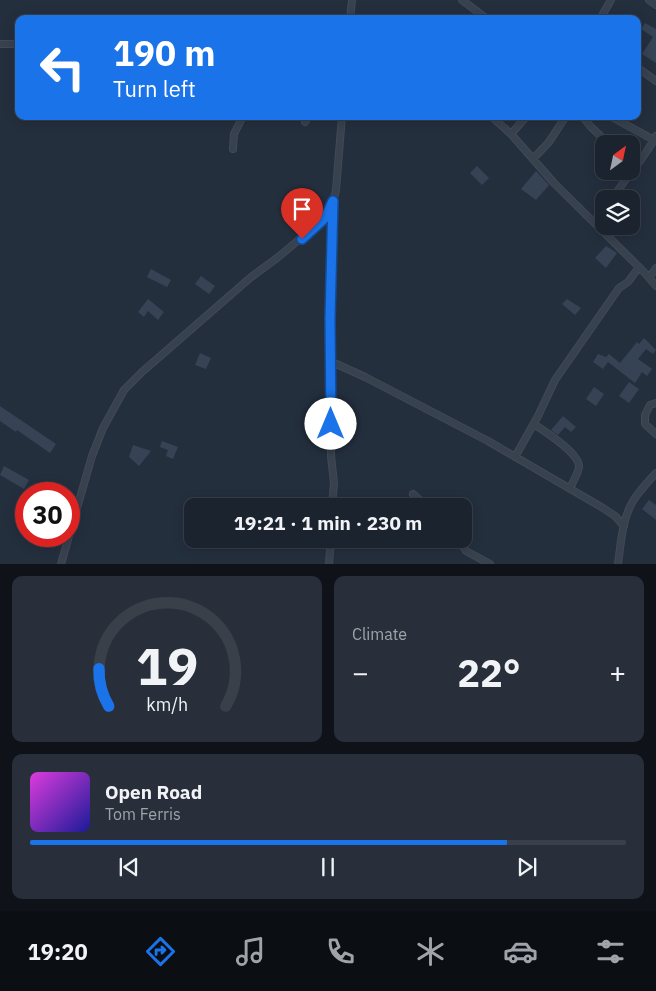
<!DOCTYPE html>
<html lang="en">
<head>
<meta charset="utf-8">
<style>
  body { margin:0; font-family:"IBM Plex Sans",sans-serif; background:#282f3a; color:#f1f3f6; height:100vh; display:flex; flex-direction:column; font-size:19px; white-space:nowrap }
  * { box-sizing:border-box; margin:0 }
  p { font-size:16px; color:#a0a4aa }
  .icon { flex:none; width:28px; height:28px; fill:none; stroke:currentColor; stroke-width:2; stroke-linecap:round; stroke-linejoin:round }
  .map { position:relative; height:564px; overflow:hidden }
  .sheet { display:flex; flex-direction:column; gap:12px; padding:12px; background:#0f1319; flex:1 }
  .sheet>* { flex:none }
  .guide { position:absolute; left:15px; top:15px; width:626px; height:105px; border-radius:10px; box-shadow:0 2px 12px #0003,0 0 0 1px #39404a; background:#1a73e8; color:#fff; overflow:hidden }
  .needle { width:32px; rotate:33deg }
  .buttons { position:absolute; left:595px; top:135px; display:grid; gap:10px }
  .buttons a { display:grid; place-items:center; width:45px; height:45px; border-radius:10px; background:#1b232e; box-shadow:0 2px 12px #0003,0 0 0 1px #39404a; font-size:25px }
  .speed { position:absolute; left:15px; top:482px; display:flex; gap:10px; font-size:25px; font-weight:700; text-align:center }
  .speed>* { display:grid; place-content:center; width:65px; height:65px; border-radius:50%; background:#1b232e; box-shadow:0 2px 12px #0003,0 0 0 1px #39404a; line-height:1 }
  .speed .limit { border:8px solid #d22; background:#fff; color:#111 }
  .pin { position:absolute; display:grid; place-items:center; width:42px; height:42px; color:#fff; margin:-51px -21px; border-radius:50% 50% 50% 0; rotate:-45deg; box-shadow:0 0 5px #0007 }
  .pin .icon { rotate:45deg }
  .me { position:absolute; width:55px; margin:-28px; rotate:0deg; stroke-linejoin:round; filter:drop-shadow(0 0 4px #0008) }
  .turn { display:flex; align-items:center; gap:18px; height:105px; padding:0 15px; font-size:22px }
  .turn .icon { width:65px; height:65px; stroke-width:2.5 }
  .turn b { display:block; font-size:35px; line-height:42px }
  .big { font-size:38px; font-weight:700; line-height:1.1 }
  .sheet .card { flex:1; display:flex; flex-direction:column; justify-content:center; gap:8px; min-width:0; padding:0 18px; border-radius:10px; background:#282f3a }
  .sheet .dial { align-items:center; gap:0 }
  .dial svg { height:130px; overflow:visible; fill:none; stroke:#39404a; stroke-width:7; stroke-linecap:round; text-anchor:middle }
  .dial text { fill:#f1f3f6; stroke:none }
  .song { display:flex; align-items:center; gap:15px }
  .cover { width:60px; height:60px; border-radius:8px; background:linear-gradient(135deg,hsl(300 70% 55%),hsl(240 70% 35%)) }
  .played { height:5px; border-radius:2px; background:linear-gradient(90deg,#1a73e8 80%,#39404a 80%) }
  .keys { display:flex; justify-content:space-around; direction:ltr }
  .heat { display:flex; justify-content:space-between; align-items:center; font-size:28px; direction:ltr }
  .sheet .tiles { flex:1; display:grid; gap:12px; grid-template-columns:1fr 1fr }
  .card:last-child { grid-column:span 2 }
  .trip { position:absolute; left:184px; top:498px; width:288px; height:50px; border-radius:10px; background:#1b232e; box-shadow:0 2px 12px #0003,0 0 0 1px #39404a; font-weight:700; line-height:50px; text-align:center }
  .tab-bar { display:flex; height:80px; justify-content:space-around; align-items:center; background:#0b0e12; color:#a0a4aa }
  .tab-bar .icon { width:35px; height:35px }
  .tab-bar .selected { color:#1a73e8 }
  .tab-bar b { font-size:22px; color:#f1f3f6 }
  .map>svg:first-child { display:block }
  .building { fill:#364354 }
  .lines { fill:none; stroke-linecap:round; stroke-linejoin:round }
  .minor-casing { stroke:#414a57; stroke-width:8 }
  .minor { stroke:#38414e; stroke-width:6 }
  .route-casing { stroke:#114b97; stroke-width:12 }
  .route { stroke:#1a73e8; stroke-width:9 }
</style>
</head>
<body>
<div class="map">
<svg width="656" height="564" viewBox="0 0 656 564">
  <rect width="100%" height="100%" fill="#242f3e"/>
  <path class="building" d="M 645,23 L 656,29 L 656,63 L 642,54 L 653,37 L 641,29 Z
    M 477,166 L 489,178 L 482,185 L 470,173 Z
    M 536,171 L 549,185 L 536,200 L 521,189 Z
    M 606,246 L 617,253 L 606,268 L 595,258 Z
    M 151,269 L 171,280 L 167,287 L 147,277 Z
    M 201,276 L 215,286 L 209,294 L 195,284 Z
    M 148,299 L 164,312 L 158,320 L 148,311 L 144,317 L 138,312 Z
    M 567,299 L 581,308 L 575,315 L 562,304 Z
    M 644,338 L 656,350 L 653,354 L 646,349 L 638,359 L 652,369 L 647,376 L 642,372 L 635,383 L 608,362 L 603,369 L 593,362 L 598,354 L 606,357 L 609,354 L 620,363 L 637,342 L 639,344 Z
    M 200,353 L 211,358 L 206,369 L 195,365 Z
    M 629,382 L 639,389 L 629,403 L 619,396 Z
    M 594,387 L 604,394 L 596,406 L 586,399 Z
    M 0,406 L 56,444 L 50,453 L 17,430 L 16,432 L 0,421 Z
    M 563,416 L 576,427 L 571,432 L 565,427 L 558,435 L 551,430 Z
    M 162,441 L 178,447 L 173,459 L 166,456 L 168,450 L 160,447 Z
    M 133,445 L 151,451 L 139,466 L 129,457 Z
    M 4,466 L 29,480 L 24,489 L 0,475 Z
    M 649,500 L 656,505 L 656,520 L 642,509 Z"/>
  <g class="lines">
    <defs>
      <path id="minor" d="M 462,0 L 487,19
        M 649,0 L 656,5
        M 350,19 L 352,0
        M 600,19 L 611,0
        M 0,44 L 19,44
        M 638,68 L 656,81
        M 491,116 L 511,134 L 554,183 L 644,272 L 656,286
        M 582,116 L 591,127 L 609,144
        M 610,116 L 654,140
        M 305,122 L 309,116
        M 511,134 L 527,116
        M 233,149 L 234,134 L 243,116
        M 533,159 L 549,142 L 566,116
        M 612,199 C 626,177 644,159 656,136
        M 600,228 L 604,215
        M 649,278 L 656,268
        M 332,362 L 365,377 L 488,441 L 603,508 L 615,516 L 624,526
        M 656,403 L 650,405 L 645,415 L 645,424 L 656,434
        M 534,424 C 544,431 580,453 579,467 C 578,474 572,483 570,489
        M 515,457 L 538,416 L 555,380 L 619,288 L 628,282 L 639,267
        M 413,494 L 426,506
        M 332,506 L 334,483 L 331,456 L 332,351 L 330,319 L 333,203
        M 69,536 L 92,456 L 103,428 L 124,390 L 142,372 L 250,278 L 277,258 L 325,218 L 333,203 L 336,190 L 342,116
        M 458,539 L 466,551 L 490,564
        M 61,564 L 69,536
        M 329,564 L 331,539
        M 618,564 C 621,543 622,519 633,501 C 639,491 648,482 656,473"/>
    </defs>
    <use href="#minor" class="minor-casing"/>
    <use href="#minor" class="minor"/>
  </g>
  <g class="lines">
    <defs>
      <path id="route" d="M 302,239 L 325,218 L 333,201 L 330,319 L 331,424"/>
    </defs>
    <use href="#route" class="route-casing"/>
    <use href="#route" class="route"/>
  </g>
</svg>
<div class="buttons">
<a><svg class="needle" viewBox="-14 -14 28 28"><path d="M0-13l5 13h-10z" fill="#e53935"/><path d="M0 13l5-13h-10z" fill="#a0a4aa"/></svg></a>
<a><svg class="icon" aria-label="layers" viewBox="0 0 24 24"><path d="M12 4l9 5-9 5-9-5zM3 14l9 5 9-5"/></svg></a>
</div>
<div class="speed"><div class="limit">30</div></div>
<div class="pin" style="left:302px;top:239px;background:#d93025"><svg class="icon" aria-label="arrive" viewBox="0 0 24 24"><path d="M6 21V4h12l-3 4 3 4H6"/></svg></div>
<svg class="me" style="left:331px;top:424px" viewBox="-20 -20 40 40"><circle r="19" fill="#fff"/><path d="M0-13L10 11 0 6-10 11z" fill="#1a73e8"/></svg>
<div class="trip">19:21 · 1 min · 230 m</div>
<div class="guide">
<div class="turn"><svg class="icon" aria-label="left" viewBox="0 0 24 24"><path d="M17 20v-9H6M10 6l-5 5 5 5"/></svg><div><b>190 m</b>Turn left</div></div>
</div>
</div>
<section class="sheet">
<div class="tiles">
<div class="card dial"><svg viewBox="0 0 100 80">
<path d="M14 69A42 42 0 1 1 86 69"/>
<path d="M14 69A42 42 0 0 1 8 46" stroke="#1a73e8"/>
<text x="50" y="56" font-size="32" font-weight="700">19</text>
<text x="50" y="72" font-size="11">km/h</text>
</svg></div>
<div class="card"><p>Climate</p>
<div class="heat"><a>−</a><b class="big">22°</b><a>+</a></div>
</div>
<div class="card">
<div class="song"><i class="cover"></i><div><b>Open Road</b><p>Tom Ferris</p></div></div>
<div class="played"></div>
<div class="keys"><svg class="icon" aria-label="previous" viewBox="0 0 24 24"><path d="M18 5L8 12l10 7zM5 5v14"/></svg><svg class="icon" aria-label="pause" viewBox="0 0 24 24"><path d="M8 5v14M16 5v14"/></svg><svg class="icon" aria-label="next" viewBox="0 0 24 24"><path d="M6 5l10 7-10 7zM19 5v14"/></svg></div>
</div>
</div>
</section>
<nav class="tab-bar">
<b>19:20</b>
<svg class="icon selected" aria-label="directions" viewBox="0 0 24 24"><path d="M12 3l9 9-9 9-9-9zM9 14v-3h6M13 9l2 2-2 2"/></svg>
<svg class="icon" aria-label="music" viewBox="0 0 24 24"><path d="M9 18V5l10-2v13"/><circle cx="6" cy="18" r="3"/><circle cx="16" cy="16" r="3"/></svg>
<svg class="icon" aria-label="phone" viewBox="0 0 24 24"><path d="M5 4h4l2 5-3 2q2 4 5 5l2-3 5 2v4C11 20 4 13 5 4z"/></svg>
<svg class="icon" aria-label="climate" viewBox="0 0 24 24"><path d="M12 3v18M4 7l16 10M4 17L20 7"/></svg>
<svg class="icon" aria-label="car" viewBox="0 0 24 24"><path d="M5 17H2v-5l4-1 3-4h7l3 4 3 1v5h-3M9 17h6M6 11h13"/><circle cx="7" cy="17" r="2"/><circle cx="17" cy="17" r="2"/></svg>
<svg class="icon" aria-label="filters" viewBox="0 0 24 24"><path d="M4 7h16M4 17h16"/><circle cx="9" cy="7" r="2"/><circle cx="15" cy="17" r="2"/></svg>
</nav>
</body>
</html>
